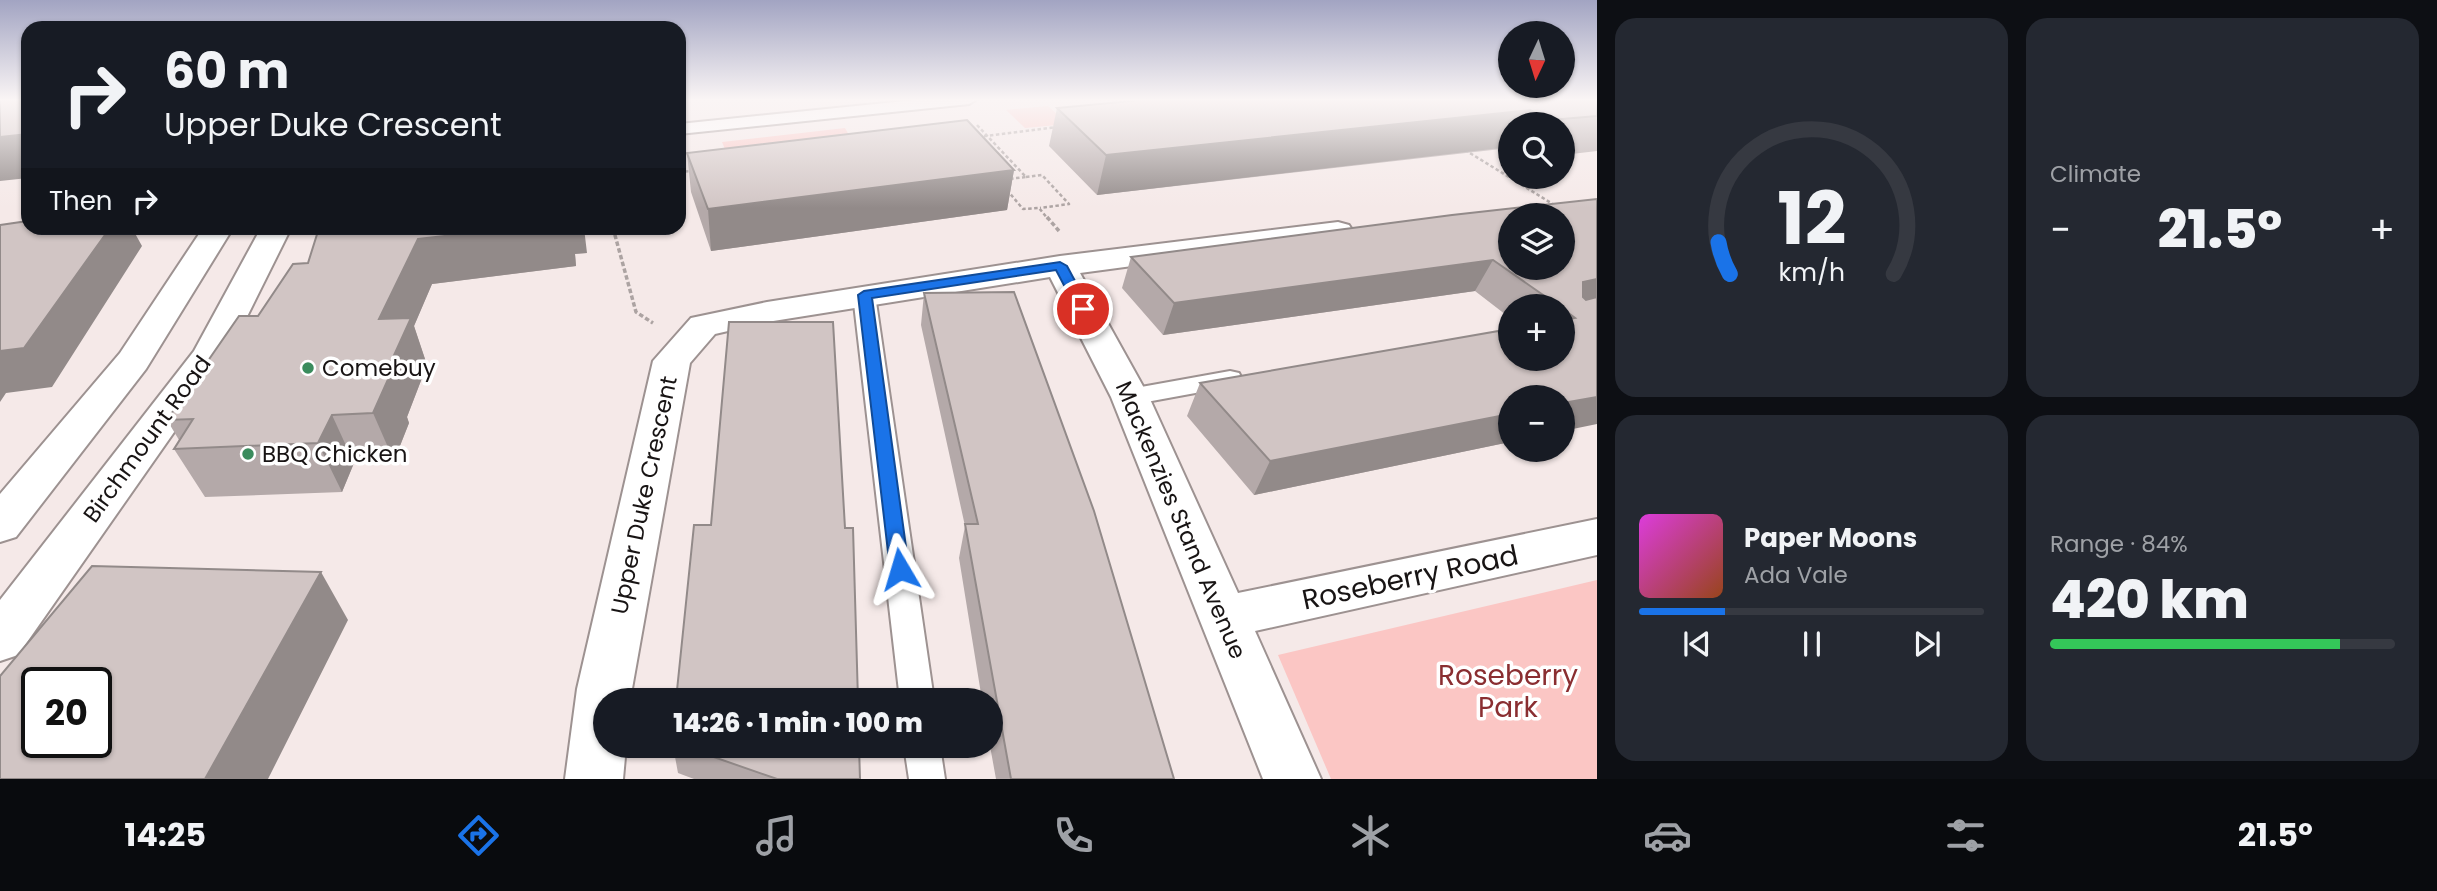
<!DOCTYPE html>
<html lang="en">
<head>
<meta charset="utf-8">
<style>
  body { margin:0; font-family:Poppins,sans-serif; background:#242831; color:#f1f3f6; height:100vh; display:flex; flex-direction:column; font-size:26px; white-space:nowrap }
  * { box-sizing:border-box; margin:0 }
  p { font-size:23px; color:#9ea1a6 }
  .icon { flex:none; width:38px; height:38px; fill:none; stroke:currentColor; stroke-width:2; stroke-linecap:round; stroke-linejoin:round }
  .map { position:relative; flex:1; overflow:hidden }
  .drawer { display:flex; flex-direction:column; gap:18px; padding:18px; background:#0d0f14; width:840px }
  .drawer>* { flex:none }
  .top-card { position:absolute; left:21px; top:21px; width:665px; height:214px; border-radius:21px; box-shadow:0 2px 5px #0004; background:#171b24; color:#f1f3f6; overflow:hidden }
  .needle { width:46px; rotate:184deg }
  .fabs { position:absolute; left:1498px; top:21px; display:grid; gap:14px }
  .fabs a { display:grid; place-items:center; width:77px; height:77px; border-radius:50%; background:#171b24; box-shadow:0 2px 5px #0004; font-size:35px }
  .speed { position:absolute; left:21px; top:667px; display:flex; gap:14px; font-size:35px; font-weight:700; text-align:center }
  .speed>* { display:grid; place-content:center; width:91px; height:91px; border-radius:50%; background:#171b24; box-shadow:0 2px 5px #0004; line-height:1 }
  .speed .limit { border:4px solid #111; border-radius:10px; background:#fff; color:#111 }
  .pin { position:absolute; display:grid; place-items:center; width:60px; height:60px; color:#fff; margin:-30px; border:4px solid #fff; border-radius:50%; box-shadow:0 2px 7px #0007 }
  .me { position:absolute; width:77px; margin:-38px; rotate:353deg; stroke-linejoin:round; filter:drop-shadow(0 0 5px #0008) }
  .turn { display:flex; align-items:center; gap:24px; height:147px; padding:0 28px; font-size:32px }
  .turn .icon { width:91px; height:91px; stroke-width:2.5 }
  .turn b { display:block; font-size:49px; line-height:60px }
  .then { display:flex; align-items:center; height:66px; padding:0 28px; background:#0003; gap:14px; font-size:26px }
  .big { font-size:52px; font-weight:800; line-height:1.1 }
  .drawer .card { flex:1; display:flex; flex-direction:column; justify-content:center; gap:10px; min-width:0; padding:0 24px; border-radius:21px; background:#242831 }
  .drawer .dial { align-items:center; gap:0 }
  .dial svg { height:182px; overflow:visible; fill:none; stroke:#363941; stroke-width:7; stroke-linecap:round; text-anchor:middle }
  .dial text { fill:#f1f3f6; stroke:none }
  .song { display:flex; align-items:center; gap:21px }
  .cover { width:84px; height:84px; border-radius:10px; background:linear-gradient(135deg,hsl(300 70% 55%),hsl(20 70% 35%)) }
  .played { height:7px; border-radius:4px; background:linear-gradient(90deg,#1a73e8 25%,#363941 25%) }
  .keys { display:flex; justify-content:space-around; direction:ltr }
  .heat { display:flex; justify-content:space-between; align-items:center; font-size:38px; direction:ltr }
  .charge { height:10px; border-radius:5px; background:linear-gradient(90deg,#34c759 84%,#363941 0) }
  .drawer .tiles { flex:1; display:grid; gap:18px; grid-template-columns:repeat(2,1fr) }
  .trip { position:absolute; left:593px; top:688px; width:410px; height:70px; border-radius:35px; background:#171b24; box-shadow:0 2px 5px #0004; font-weight:800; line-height:70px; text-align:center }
  .tab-bar { display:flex; height:112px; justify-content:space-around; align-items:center; background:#090b0e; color:#9ea1a6 }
  .tab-bar .icon { width:49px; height:49px }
  .tab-bar .on { color:#1a73e8 }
  .tab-bar b { font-size:32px; color:#f1f3f6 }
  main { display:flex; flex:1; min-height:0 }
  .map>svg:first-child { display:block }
  .green { fill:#fbc6c4 }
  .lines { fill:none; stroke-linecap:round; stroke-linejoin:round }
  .lane-casing { stroke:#9d9291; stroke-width:4 }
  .street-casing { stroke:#9d9291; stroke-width:4 }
  .secondary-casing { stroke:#9d9291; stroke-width:4 }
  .path-far1 { stroke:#aca3a2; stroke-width:2.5; stroke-dasharray:3.5 2.5; stroke-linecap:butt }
  .path { stroke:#aca3a2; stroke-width:3.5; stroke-dasharray:4.5 2.5; stroke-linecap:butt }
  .lane { fill:#fff; fill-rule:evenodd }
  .street { fill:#fff; fill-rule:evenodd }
  .secondary { fill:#fff; fill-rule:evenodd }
  .wall { fill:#b4a9a9 }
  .shaded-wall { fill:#928a89 }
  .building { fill:#d1c5c4; stroke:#928a89; stroke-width:2; fill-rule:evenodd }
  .route { fill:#1a73e8; stroke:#114b97; stroke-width:2 }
  .poi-dot { fill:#3a8c5d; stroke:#fff; stroke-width:2.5 }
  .labels { text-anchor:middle; stroke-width:7; stroke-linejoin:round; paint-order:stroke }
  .poi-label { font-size:23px; fill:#181414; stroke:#fff; text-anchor:start }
  .street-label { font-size:23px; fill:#181414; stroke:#fff }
  .near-street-label { font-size:28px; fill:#181414; stroke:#fff }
  .near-park-label { font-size:28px; fill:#8a2e31; stroke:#fff }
</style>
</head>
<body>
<main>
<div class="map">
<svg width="1597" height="779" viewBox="0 0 1597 779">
  <rect width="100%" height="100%" fill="#f5e9e8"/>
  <path class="green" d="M 1048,106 L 1068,124 L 1025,128 L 1006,110 Z
    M 845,128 L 857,149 L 731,164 L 722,142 Z
    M 1597,580 L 1597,779 L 1331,779 L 1278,655 Z"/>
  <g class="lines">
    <defs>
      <path id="lane" d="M 925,99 L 977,99 L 969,104 L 679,134 L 679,124 Z
        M 864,289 L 872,290 L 875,295 L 934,700 L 900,700 L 853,295 L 856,290 Z
        M 1230,371 L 1239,373 L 1242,379 L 1239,385 L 1130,405 L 1121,403 L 1118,397 L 1121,391 L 1130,389 Z
        M 904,746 L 940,746 L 945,779 L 909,779 Z"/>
      <path id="street" d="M 1338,222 L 1349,225 L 1353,231 L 1349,237 L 1080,273 L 1149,397 L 1238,593 L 1597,519 L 1597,555 L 1255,631 L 1321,779 L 1263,779 L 1111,397 L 1050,277 L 767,322 L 715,334 L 690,363 L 630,700 L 606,700 L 606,746 L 626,746 L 623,779 L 565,779 L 577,689 L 653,361 L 691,318 L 767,302 L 1060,256 Z"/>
      <path id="secondary" d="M 203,228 L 233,228 L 146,369 L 16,537 L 0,542 L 0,494 L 120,353 Z
        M 261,228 L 291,228 L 228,355 L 18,655 L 0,661 L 0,600 L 194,351 Z"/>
    </defs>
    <use href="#lane" class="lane-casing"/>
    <use href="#street" class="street-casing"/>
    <use href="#secondary" class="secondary-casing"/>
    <path class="path-far1" d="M 977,125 L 1026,177 L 1008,179
      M 978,137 L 1057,127
      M 1465,150 L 1556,206
      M 679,172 L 692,171
      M 1026,177 L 1042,175 L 1069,204 L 1040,208
      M 1007,190 L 1023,209 L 1039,208 L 1048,219"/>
    <path class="path" d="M 1047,217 L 1059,231
      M 613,228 L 636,312 L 653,323"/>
    <use href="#lane" class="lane"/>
    <use href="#street" class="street"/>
    <use href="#secondary" class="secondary"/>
  </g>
  <path class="wall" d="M 1597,99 L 1597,151 L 1563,155 L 1563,124 L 1510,124 L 1510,148 L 1097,195 L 1049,146 L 1057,108 Z
    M 687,153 L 1014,170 L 1007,210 L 711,251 L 691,192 Z
    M 1597,199 L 1597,424 L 1510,397 L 1510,442 L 1254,495 L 1187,416 L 1200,383 L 1563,359 L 1563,306 L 1510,306 L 1510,318 L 1475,291 L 1163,335 L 1122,288 L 1131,257 Z
    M 587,253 L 575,254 L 576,266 L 432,284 L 414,326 L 427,365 L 407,417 L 409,423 L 394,461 L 354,463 L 342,492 L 205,497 L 174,449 L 179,440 L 167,420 L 258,316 L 293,264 Z
    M 924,293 L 1174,779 L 996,779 L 990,746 L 990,700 L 982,700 L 959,558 L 965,526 L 921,325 Z
    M 673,746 L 859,746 L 860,779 L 694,779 L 678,773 Z"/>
  <path class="shaded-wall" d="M 1530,110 L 1522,124 L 1510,124 L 1510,146 L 1509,147 L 1097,195 L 1106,155 Z
    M 28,134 L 28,178 L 0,181 L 0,137 Z
    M 1014,170 L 1007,210 L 711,251 L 708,209 Z
    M 110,228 L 132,228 L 142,246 L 52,387 L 6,393 L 0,402 L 0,351 Z
    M 517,228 L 584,228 L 587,253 L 575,254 L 576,266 L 432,284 L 414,326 L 427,365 L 407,417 L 409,423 L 394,461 L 373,413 L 385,375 L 379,319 L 418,239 Z
    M 1493,260 L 1475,291 L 1163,335 L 1174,303 Z
    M 1597,279 L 1597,306 L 1567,312 L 1583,282 Z
    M 1597,397 L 1597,424 L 1563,431 L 1563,403 Z
    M 1510,414 L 1510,442 L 1254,495 L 1270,461 Z
    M 332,415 L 354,463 L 342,492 L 318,443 Z
    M 321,572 L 348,620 L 268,779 L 205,779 Z"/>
  <path class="building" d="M 0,99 L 28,99 L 28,134 L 0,137 Z
    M 1152,99 L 1597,99 L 1597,116 L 1550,120 L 1530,110 L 1106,155 L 1057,108 Z
    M 967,120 L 1014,170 L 708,209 L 687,153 Z
    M 1597,199 L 1597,279 L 1583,282 L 1583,297 L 1586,300 L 1597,297 L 1597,397 L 1563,403 L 1563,397 L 1510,397 L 1510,414 L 1270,461 L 1200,383 L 1510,329 L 1510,359 L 1563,359 L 1563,320 L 1575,318 L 1563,309 L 1563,306 L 1559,306 L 1493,260 L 1174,303 L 1131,257 L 1452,215 ZM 1510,215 L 1563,215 L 1563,268 L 1510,268 Z
    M 28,221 L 28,228 L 110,228 L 24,348 L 0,351 L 0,225 Z
    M 319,228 L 517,228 L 418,239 L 379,319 L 411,318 L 385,375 L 390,375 L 373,413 L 332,415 L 318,443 L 174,449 L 193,419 L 167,420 L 239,316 L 258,316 L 293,264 L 308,263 Z
    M 1014,292 L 1094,511 L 1174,779 L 1011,779 L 965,524 L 978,524 L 924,293 Z
    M 729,322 L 833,322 L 845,528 L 853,528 L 858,700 L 676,700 L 694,525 L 711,525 Z
    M 92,566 L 321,572 L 205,779 L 0,779 L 0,676 ZM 37,682 L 96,682 L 96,742 L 37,742 Z
    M 682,746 L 859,746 L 860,779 L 777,779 Z"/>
  <linearGradient id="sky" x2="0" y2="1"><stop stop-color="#a2a4c2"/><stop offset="0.48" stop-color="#faf5f5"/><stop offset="1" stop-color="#faf5f5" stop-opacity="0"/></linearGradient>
  <rect width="1597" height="208" fill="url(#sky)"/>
  <path class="route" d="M 1060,262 L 1067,266 L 1090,309 L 1088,312 L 1078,312 L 1056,270 L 872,298 L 909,569 L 907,575 L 900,577 L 893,575 L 890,569 L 858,295 L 864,291 Z"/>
  <g class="poi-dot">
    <circle cx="308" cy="368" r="7"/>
    <circle cx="248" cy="454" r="7"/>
  </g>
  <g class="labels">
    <g class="poi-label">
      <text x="322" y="376">Comebuy</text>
      <text x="262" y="462">BBQ Chicken</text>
    </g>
    <g class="street-label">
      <text transform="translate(147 439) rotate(-54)" y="8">Birchmount Road</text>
      <text transform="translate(644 495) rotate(-78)" y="8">Upper Duke Crescent</text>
      <text transform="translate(1181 520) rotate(67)" y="8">Mackenzies Stand Avenue</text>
    </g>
    <g class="near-street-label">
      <text transform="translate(1410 577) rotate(-12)" y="10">Roseberry Road</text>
    </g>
    <g class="near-park-label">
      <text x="1508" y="685">Roseberry<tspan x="1508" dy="32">Park</tspan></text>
    </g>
  </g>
</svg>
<div class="fabs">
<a><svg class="needle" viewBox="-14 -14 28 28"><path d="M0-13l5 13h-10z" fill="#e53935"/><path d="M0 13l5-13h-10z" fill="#9ea1a6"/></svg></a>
<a><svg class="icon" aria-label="search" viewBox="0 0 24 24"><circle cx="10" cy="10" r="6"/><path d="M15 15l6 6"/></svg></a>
<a><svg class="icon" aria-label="layers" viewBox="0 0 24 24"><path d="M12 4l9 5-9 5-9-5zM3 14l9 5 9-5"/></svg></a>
<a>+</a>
<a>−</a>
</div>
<div class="speed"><div class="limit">20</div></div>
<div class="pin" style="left:1083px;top:309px;background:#d93025"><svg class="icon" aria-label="arrive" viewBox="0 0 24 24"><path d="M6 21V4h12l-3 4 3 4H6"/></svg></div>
<svg class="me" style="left:900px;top:569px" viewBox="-20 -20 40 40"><path d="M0-17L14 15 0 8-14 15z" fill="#1a73e8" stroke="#fff" stroke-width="4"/></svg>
<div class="trip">14:26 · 1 min · 100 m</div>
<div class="top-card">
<div class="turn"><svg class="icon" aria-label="right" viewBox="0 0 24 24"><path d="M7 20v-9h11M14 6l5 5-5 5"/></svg><div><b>60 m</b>Upper Duke Crescent</div></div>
<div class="then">Then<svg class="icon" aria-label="right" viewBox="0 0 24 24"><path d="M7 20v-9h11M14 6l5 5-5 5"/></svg></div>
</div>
</div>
<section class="drawer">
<div class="tiles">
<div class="card dial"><svg viewBox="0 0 100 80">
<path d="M14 69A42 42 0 1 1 86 69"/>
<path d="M14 69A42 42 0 0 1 9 55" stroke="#1a73e8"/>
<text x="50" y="56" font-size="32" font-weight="700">12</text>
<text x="50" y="72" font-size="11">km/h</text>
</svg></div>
<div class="card"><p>Climate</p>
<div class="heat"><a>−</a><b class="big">21.5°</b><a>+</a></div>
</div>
<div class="card">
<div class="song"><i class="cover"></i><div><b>Paper Moons</b><p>Ada Vale</p></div></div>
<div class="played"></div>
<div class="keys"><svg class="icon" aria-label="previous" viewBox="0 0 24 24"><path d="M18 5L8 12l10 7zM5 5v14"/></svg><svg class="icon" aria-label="pause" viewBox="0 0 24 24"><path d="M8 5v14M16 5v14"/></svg><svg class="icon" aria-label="next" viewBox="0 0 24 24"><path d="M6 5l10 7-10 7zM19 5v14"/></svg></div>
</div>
<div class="card"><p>Range · 84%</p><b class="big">420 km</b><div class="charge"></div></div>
</div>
</section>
</main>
<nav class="tab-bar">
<b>14:25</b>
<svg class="icon on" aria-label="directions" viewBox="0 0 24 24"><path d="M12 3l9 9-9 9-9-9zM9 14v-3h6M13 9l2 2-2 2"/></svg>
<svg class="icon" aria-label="music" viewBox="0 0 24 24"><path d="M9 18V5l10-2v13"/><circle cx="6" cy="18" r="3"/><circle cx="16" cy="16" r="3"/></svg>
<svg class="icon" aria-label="phone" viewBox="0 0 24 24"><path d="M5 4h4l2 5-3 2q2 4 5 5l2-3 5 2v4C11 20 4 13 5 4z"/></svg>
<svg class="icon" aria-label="climate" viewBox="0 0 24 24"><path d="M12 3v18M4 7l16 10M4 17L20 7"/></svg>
<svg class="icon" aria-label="car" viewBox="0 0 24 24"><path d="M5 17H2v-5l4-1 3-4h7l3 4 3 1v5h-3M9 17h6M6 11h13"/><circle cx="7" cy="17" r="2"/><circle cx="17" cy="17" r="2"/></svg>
<svg class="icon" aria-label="filters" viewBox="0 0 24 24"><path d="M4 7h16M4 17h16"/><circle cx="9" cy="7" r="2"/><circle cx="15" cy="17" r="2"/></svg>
<b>21.5°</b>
</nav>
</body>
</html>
